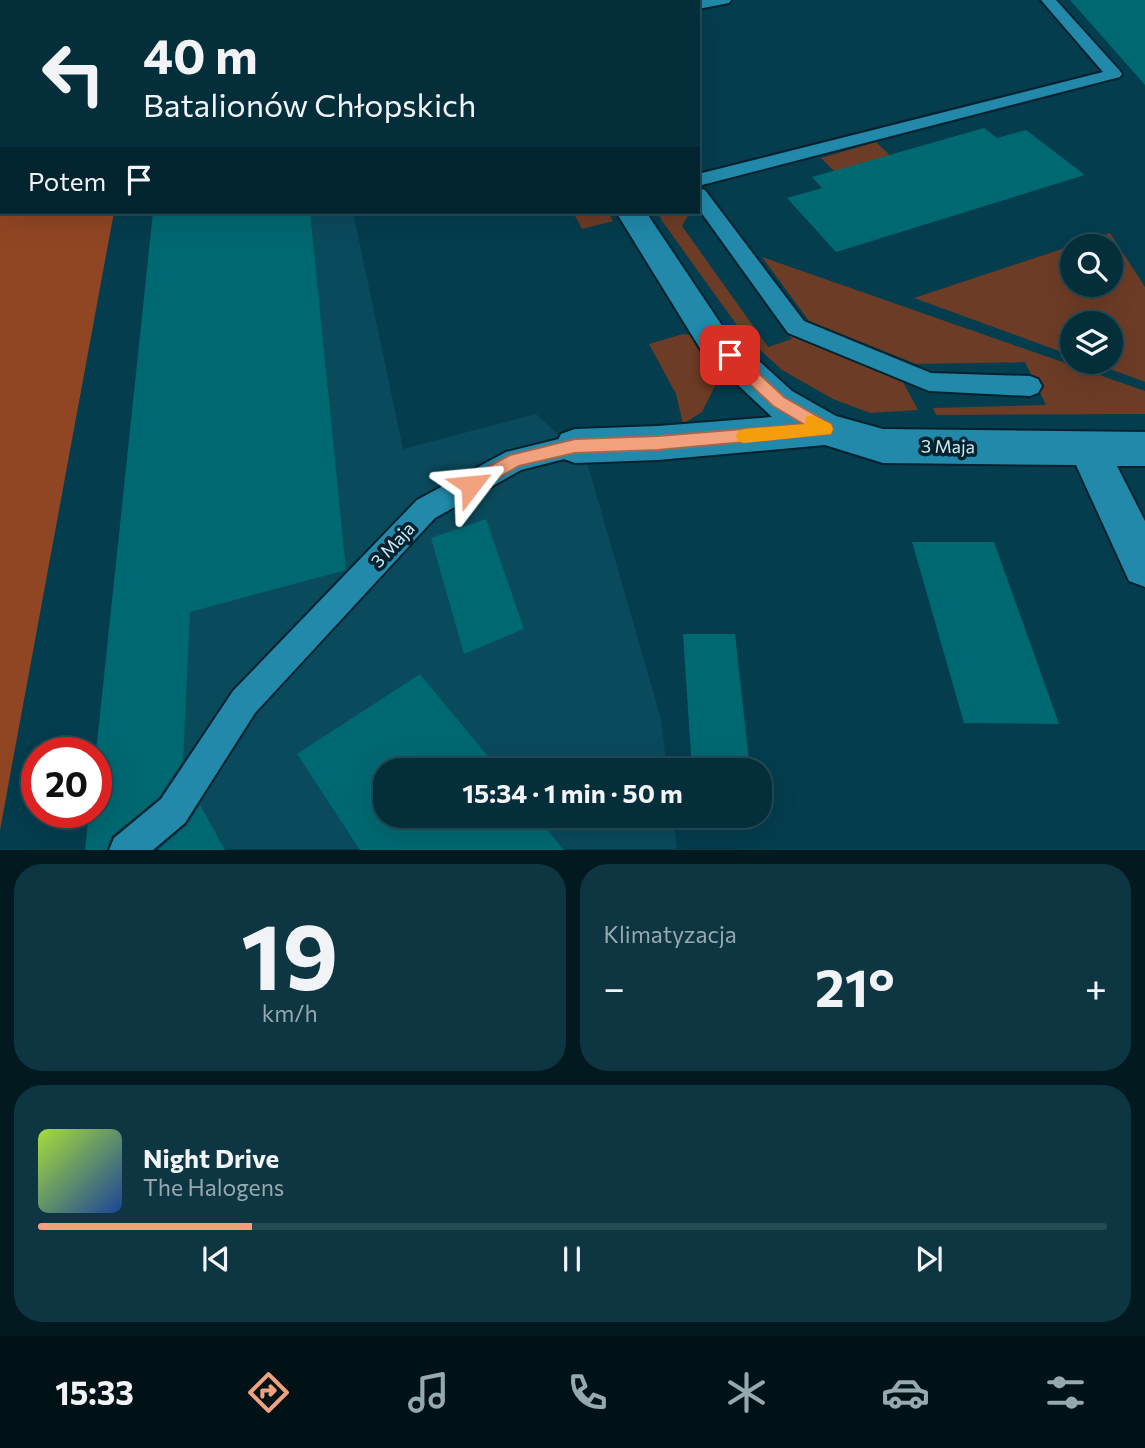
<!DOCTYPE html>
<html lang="pl">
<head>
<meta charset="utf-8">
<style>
  body { margin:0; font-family:Commissioner,sans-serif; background:#0d3642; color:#f1f3f6; height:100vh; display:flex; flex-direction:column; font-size:26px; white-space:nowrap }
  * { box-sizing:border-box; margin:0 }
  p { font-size:23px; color:#97a8af }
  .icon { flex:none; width:38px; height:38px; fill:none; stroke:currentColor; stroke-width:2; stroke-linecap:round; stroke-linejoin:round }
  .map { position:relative; height:850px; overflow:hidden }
  .drawer { display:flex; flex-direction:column; gap:14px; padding:14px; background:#021920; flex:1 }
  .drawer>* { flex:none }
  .hud { position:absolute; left:0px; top:0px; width:700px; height:214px; box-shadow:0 7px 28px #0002,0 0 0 2px #244a54; background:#032e3a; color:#f1f3f6; overflow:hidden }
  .fabs { position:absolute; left:1060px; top:234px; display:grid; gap:14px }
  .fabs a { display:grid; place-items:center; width:63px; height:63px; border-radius:50%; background:#032e3a; box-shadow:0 7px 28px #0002,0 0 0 2px #244a54; font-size:35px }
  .speed { position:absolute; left:21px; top:737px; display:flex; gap:14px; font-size:35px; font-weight:700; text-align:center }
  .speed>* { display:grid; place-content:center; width:91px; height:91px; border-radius:50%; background:#032e3a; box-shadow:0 7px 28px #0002,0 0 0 2px #244a54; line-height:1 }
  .speed .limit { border:10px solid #d22; background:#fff; color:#111 }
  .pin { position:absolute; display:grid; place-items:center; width:60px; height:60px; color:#fff; margin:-30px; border-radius:14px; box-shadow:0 4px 10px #0006 }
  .me { position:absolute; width:77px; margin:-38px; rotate:61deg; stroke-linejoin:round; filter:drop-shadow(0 0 5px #0008) }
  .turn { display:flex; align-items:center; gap:24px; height:147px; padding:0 28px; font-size:32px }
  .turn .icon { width:91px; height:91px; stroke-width:2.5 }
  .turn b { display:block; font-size:49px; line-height:60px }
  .then { display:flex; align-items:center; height:66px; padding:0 28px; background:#0003; gap:14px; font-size:26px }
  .big { font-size:52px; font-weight:700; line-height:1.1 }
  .drawer .widget { flex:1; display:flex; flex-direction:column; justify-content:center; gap:10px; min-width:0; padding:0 24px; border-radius:28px; background:#0d3642 }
  .drawer .dial { align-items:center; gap:0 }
  .dial b { font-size:91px; line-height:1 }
  .song { display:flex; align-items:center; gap:21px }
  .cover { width:84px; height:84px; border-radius:10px; background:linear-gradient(135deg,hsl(80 70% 55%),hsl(220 70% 35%)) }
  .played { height:7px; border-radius:4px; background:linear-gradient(90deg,#f1a17d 20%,#244a54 20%) }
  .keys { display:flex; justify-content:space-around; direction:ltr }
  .heat { display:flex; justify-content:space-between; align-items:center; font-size:38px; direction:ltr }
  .drawer .tiles { flex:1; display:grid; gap:14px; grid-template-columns:1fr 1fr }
  .widget:last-child { grid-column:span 2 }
  .trip { position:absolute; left:373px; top:758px; width:399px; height:70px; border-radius:28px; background:#032e3a; box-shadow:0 7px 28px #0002,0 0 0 2px #244a54; font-weight:700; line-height:70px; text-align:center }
  .menu { display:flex; height:112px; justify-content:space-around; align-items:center; background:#011217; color:#97a8af }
  .menu .icon { width:49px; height:49px }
  .menu .on { color:#f1a17d }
  .menu b { font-size:32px; color:#f1f3f6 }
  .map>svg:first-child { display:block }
  .built { fill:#0a4a5d }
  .green { fill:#6d3c26; fill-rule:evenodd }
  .forest { fill:#914623 }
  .building { fill:#006871 }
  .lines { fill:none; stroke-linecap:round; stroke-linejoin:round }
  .service-casing { stroke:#03222d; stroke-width:4 }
  .minor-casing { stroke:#03222d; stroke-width:4 }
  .service { fill:#2289aa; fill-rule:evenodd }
  .minor { fill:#2289aa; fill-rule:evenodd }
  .route { fill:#f1a17d; stroke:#9d6951; stroke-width:2 }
  .slow { fill:#f59e0b }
  .labels { text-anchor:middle; stroke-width:7; stroke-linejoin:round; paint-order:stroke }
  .street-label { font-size:18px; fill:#caecfa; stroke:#03222d }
</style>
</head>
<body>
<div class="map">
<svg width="1145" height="850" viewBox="0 0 1145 850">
  <rect width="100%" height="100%" fill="#043d4e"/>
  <path class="built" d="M 155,212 L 353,212 L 403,449 L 536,414 L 587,462 L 661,719 L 667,770 L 385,770 L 385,816 L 673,816 L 677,849 L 139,849 L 109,789 Z"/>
  <path class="green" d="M 876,142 L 898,163 L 842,179 L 821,158 Z
    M 573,212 L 608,212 L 613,221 L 582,229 Z
    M 658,212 L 690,212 L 682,226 L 768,347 L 792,339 L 784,329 L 901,378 L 918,410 L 870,413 L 833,399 L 782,370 L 744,335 L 662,221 Z
    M 1110,233 L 1145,287 L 1145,382 L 1091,362 L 1111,362 L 1111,324 L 1073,324 L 1073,356 L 914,298 ZM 1073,247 L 1111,247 L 1111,285 L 1073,285 Z
    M 762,257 L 1145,391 L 1145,414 L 936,415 L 933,408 L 1046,405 L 1025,362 L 916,364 L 809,321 Z
    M 683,334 L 690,335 L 706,359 L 716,384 L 702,412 L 683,424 L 676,394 L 649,344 Z"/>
  <path class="forest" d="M 0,0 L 153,0 L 2,2 L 2,212 L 114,212 L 0,830 Z"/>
  <path class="building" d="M 1070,0 L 1145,0 L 1145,85 Z
    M 984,128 L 997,138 L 1026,130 L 1085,175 L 836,252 L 787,198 L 822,188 L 812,177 Z
    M 153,212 L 310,212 L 346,570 L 190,612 L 183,761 L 159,797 L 112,836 L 107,850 L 85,850 L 89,812 L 96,812 L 96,752 Z
    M 486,519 L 524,629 L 464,654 L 431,538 Z
    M 912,542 L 994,542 L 1059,724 L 964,723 Z
    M 683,634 L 735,634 L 750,770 L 692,770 Z
    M 420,674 L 499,770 L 385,770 L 385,816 L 536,816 L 564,850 L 360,850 L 297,754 Z
    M 200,805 L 225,850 L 158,850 L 187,825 Z"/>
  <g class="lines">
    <defs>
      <path id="service" d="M 545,0 L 560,0 L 561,2 L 546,2 Z
        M 702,0 L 731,0 L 729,3 L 698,9 L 698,2 L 694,2 Z
        M 1041,0 L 1056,0 L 1120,71 L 1122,74 L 1120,77 L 698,186 L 698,174 L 1103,72 Z
        M 698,188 L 705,190 L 804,321 L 931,373 L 1030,376 L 1038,379 L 1042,386 L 1038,393 L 1030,396 L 929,391 L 788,333 L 698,208 Z
        M 575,435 L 584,438 L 588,446 L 584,454 L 521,470 L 435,518 L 255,713 L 185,823 L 153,850 L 109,850 L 114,838 L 161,799 L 233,691 L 417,500 L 506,452 Z"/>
      <path id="minor" d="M 481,0 L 504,0 L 505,2 L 482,2 Z
        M 616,212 L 646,212 L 725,330 L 792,391 L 836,416 L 883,429 L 1145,432 L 1145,466 L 1117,466 L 1145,521 L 1145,587 L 1129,581 L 1076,465 L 883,463 L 825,445 L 658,460 L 575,463 L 561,458 L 555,446 L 561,434 L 575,429 L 658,426 L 772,417 L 701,350 Z"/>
    </defs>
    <use href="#service" class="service-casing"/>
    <use href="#minor" class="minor-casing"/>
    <use href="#service" class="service"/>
    <use href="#minor" class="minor"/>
  </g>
  <path class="route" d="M 730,350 L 735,351 L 784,397 L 831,424 L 833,429 L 831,434 L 658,450 L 575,453 L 519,466 L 477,490 L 471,492 L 465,490 L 462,485 L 465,479 L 510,455 L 575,439 L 658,436 L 803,424 L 773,406 L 724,360 L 722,355 Z"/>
  <path class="slow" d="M 812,415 L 831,424 L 833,429 L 831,434 L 744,443 L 738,441 L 736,436 L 738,431 L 744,429 L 805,424 L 806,417 Z"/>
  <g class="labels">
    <g class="street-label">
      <text transform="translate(948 447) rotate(1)" y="6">3 Maja</text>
      <text transform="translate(393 545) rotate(-47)" y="6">3 Maja</text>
    </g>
  </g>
</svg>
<div class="fabs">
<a><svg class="icon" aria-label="search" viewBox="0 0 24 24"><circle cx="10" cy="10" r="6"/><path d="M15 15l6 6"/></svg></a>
<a><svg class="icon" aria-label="layers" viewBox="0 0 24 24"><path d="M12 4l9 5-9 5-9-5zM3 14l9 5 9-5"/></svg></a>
</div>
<div class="speed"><div class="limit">20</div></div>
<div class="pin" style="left:730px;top:355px;background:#d93025"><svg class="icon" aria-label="arrive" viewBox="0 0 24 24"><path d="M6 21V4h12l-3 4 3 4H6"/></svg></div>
<svg class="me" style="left:471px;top:485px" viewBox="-20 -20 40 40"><path d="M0-17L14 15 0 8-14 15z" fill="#f1a17d" stroke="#fff" stroke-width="4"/></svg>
<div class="trip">15:34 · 1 min · 50 m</div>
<div class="hud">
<div class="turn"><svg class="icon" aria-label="left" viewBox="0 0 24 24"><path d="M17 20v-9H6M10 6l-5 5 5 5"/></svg><div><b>40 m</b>Batalionów Chłopskich</div></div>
<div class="then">Potem<svg class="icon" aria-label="arrive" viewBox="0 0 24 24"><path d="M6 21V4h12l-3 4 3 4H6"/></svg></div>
</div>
</div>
<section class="drawer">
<div class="tiles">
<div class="widget dial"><b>19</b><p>km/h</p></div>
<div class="widget"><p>Klimatyzacja</p>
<div class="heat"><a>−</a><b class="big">21°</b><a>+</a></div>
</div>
<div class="widget">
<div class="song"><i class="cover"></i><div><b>Night Drive</b><p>The Halogens</p></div></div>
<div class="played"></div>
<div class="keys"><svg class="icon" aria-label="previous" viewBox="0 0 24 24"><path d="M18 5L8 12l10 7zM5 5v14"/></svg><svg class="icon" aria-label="pause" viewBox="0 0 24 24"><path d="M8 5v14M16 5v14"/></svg><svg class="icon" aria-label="next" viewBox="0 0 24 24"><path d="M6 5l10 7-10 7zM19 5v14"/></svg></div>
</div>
</div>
</section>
<nav class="menu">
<b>15:33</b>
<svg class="icon on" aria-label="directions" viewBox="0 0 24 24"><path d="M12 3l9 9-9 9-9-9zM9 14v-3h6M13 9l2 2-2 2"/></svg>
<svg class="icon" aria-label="music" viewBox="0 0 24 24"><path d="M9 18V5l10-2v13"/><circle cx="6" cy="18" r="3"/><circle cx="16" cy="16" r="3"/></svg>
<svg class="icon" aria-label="phone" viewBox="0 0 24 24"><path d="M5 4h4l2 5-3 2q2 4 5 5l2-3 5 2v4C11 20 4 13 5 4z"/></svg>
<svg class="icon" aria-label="climate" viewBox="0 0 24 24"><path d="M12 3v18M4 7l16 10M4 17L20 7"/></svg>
<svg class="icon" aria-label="car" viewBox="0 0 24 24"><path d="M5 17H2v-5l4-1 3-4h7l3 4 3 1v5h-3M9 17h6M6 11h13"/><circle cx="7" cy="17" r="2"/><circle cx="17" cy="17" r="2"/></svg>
<svg class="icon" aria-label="filters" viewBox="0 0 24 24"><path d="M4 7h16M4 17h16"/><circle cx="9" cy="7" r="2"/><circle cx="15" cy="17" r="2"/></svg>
</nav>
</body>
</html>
